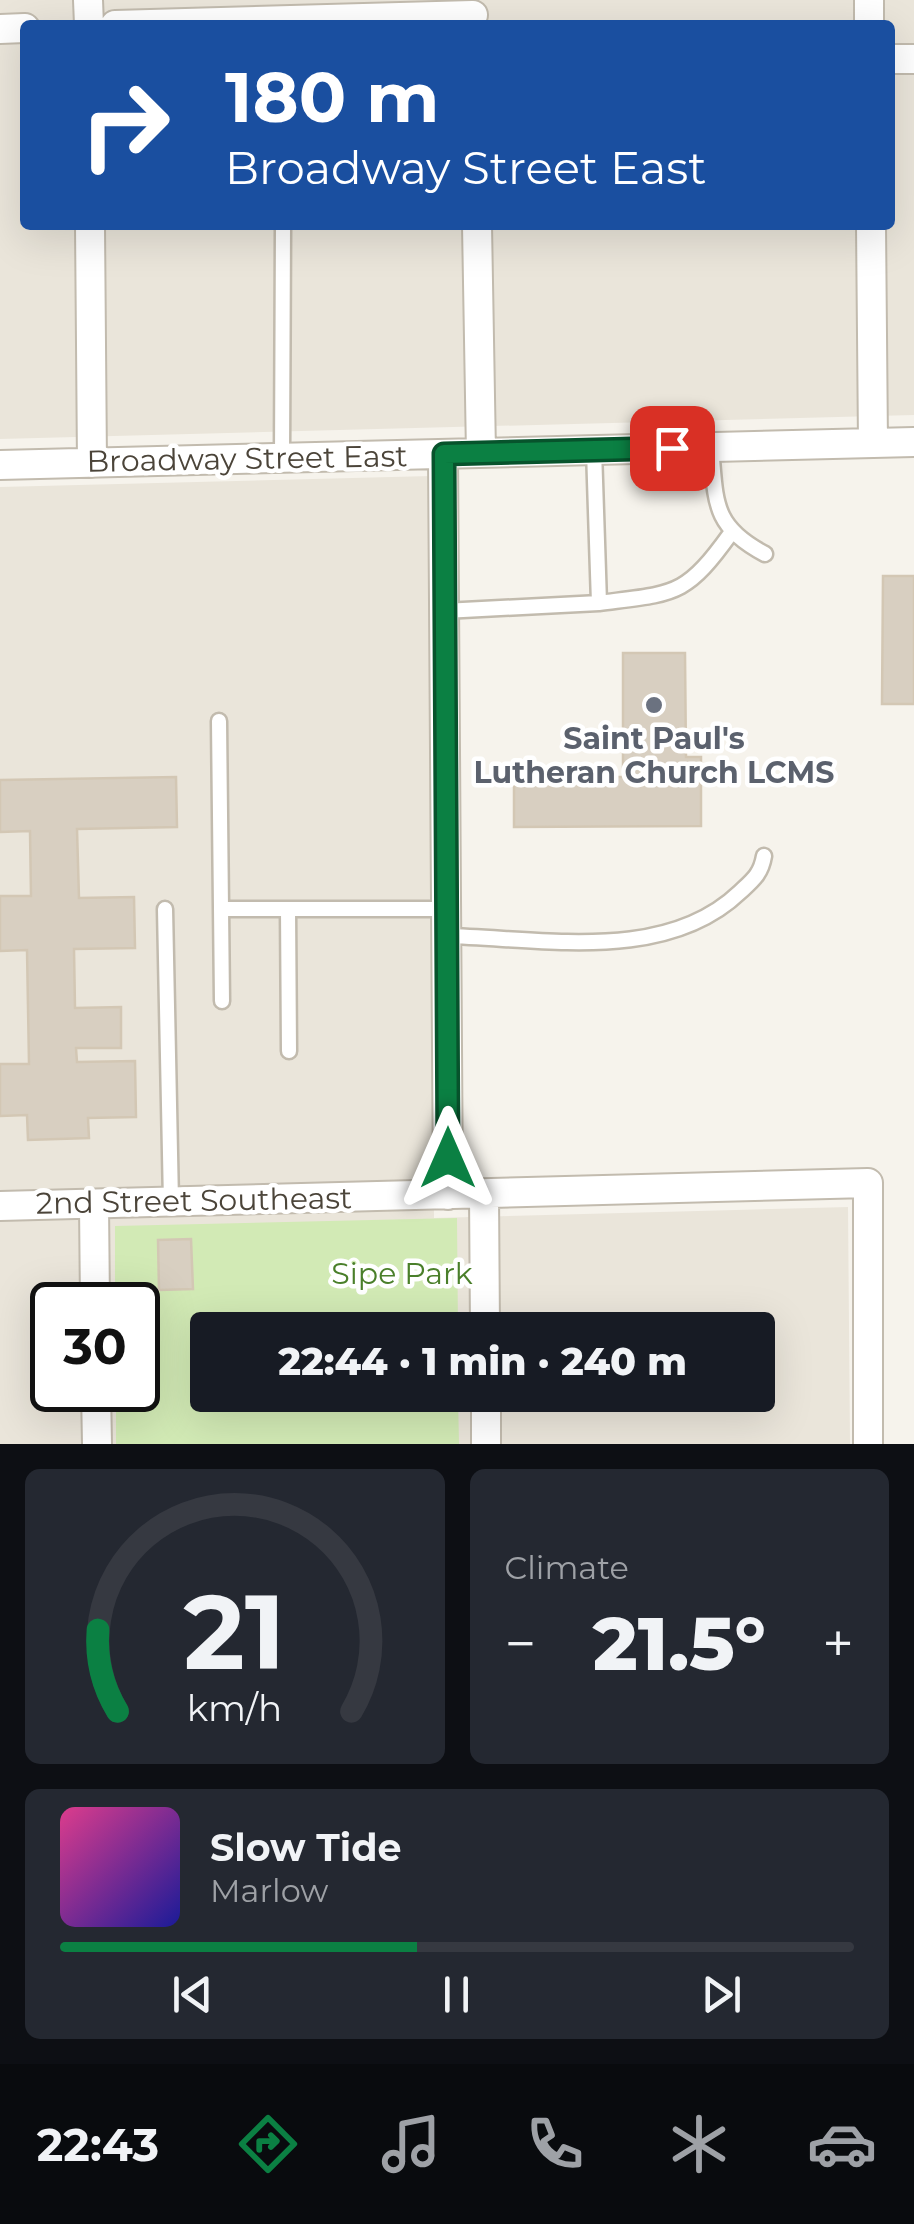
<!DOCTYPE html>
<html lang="en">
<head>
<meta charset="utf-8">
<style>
  body { margin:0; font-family:Montserrat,sans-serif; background:#242831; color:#f1f3f6; height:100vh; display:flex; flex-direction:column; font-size:38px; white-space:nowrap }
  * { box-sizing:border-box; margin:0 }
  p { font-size:32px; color:#9ea1a6 }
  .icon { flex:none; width:55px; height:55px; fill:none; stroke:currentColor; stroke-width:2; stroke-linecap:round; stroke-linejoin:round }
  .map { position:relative; height:1444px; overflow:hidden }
  .panel { display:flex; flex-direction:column; gap:25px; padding:25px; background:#0d0f14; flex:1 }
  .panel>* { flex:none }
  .guide { position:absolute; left:20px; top:20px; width:875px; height:210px; border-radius:10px; box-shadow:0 10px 40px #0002; background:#1a4fa0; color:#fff; overflow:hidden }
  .speed { position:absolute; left:30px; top:1282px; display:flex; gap:20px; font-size:50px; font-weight:700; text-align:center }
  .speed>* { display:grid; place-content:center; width:130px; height:130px; border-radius:50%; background:#171b24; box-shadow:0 10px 40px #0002; line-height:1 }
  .speed .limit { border:5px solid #111; border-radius:15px; background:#fff; color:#111 }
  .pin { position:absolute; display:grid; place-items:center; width:85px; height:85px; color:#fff; margin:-42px; border-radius:20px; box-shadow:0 5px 15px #0006 }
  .me { position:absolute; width:110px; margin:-55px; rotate:0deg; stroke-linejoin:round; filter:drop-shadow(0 0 8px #0008) }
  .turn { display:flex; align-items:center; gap:35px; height:210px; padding:0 40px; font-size:45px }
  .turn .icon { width:130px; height:130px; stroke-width:2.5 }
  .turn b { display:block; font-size:70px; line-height:85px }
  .big { font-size:75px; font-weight:800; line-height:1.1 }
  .panel .card { flex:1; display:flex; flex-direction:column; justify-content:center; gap:15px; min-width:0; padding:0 35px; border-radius:15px; background:#242831 }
  .panel .dial { align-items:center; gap:0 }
  .dial svg { height:260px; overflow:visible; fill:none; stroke:#363941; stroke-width:7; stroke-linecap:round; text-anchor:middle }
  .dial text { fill:#f1f3f6; stroke:none }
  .song { display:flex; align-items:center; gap:30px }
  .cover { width:120px; height:120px; border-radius:15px; background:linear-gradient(135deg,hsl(330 70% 55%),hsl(240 70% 35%)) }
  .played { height:10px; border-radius:5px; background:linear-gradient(90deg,#0b8043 45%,#363941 45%) }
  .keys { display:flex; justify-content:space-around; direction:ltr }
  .heat { display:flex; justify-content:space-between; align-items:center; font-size:55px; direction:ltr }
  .panel .tiles { flex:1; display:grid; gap:25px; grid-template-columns:1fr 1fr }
  .card:last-child { grid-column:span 2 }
  .trip { position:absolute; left:190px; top:1312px; width:585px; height:100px; border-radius:10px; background:#171b24; box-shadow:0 10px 40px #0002; font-weight:800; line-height:100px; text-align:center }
  .dock { display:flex; height:160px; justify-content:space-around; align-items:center; background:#090b0e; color:#9ea1a6 }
  .dock .icon { width:70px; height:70px }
  .dock .on { color:#0b8043 }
  .dock b { font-size:45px; color:#f1f3f6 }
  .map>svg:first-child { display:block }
  .residential { fill:#eae5da; fill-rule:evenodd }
  .green { fill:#d2eab5 }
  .building { fill:#d8cfc1; stroke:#d3c7b4; stroke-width:2.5 }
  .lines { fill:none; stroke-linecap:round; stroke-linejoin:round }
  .service-casing { stroke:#c2bbae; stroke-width:19 }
  .minor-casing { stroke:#c2bbae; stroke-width:32 }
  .service { stroke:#fff; stroke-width:14 }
  .minor { stroke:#fff; stroke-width:28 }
  .route-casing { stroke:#07532c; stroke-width:25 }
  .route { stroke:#0b8043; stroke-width:18 }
  .worship-dot { fill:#6b7280; stroke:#fff; stroke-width:4 }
  .labels { text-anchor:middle; stroke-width:9; stroke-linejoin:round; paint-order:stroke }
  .street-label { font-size:30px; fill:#4b4439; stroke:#fff }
  .worship-label { font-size:30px; font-weight:bold; fill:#5b616d; stroke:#fff }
  .park-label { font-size:30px; fill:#4a7f2a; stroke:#fff }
</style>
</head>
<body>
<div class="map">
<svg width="914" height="1444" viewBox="0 0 914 1444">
  <rect width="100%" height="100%" fill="#f6f3ec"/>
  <path class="residential" d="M 0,0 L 914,0 L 914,415 L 0,439 ZM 25,25 L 890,25 L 890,225 L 25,225 Z
    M 431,476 L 434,1218 L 848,1207 L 850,1444 L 0,1444 L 0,487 ZM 52,1305 L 138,1305 L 138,1390 L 52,1390 ZM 208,1330 L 758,1330 L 758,1395 L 208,1395 Z"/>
  <path class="green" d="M 457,1218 L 458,1330 L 208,1330 L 208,1395 L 458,1395 L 459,1444 L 116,1444 L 116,1390 L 138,1390 L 138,1305 L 115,1305 L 115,1226 Z"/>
  <path class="building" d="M 883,576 L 914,576 L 914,704 L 882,704 Z
    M 623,653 L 685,653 L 686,757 L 701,757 L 701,826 L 514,827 L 514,777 L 623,777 Z
    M 176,777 L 177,827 L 77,829 L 79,898 L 134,897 L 135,948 L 74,949 L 75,1008 L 121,1007 L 121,1048 L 76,1048 L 77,1062 L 135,1061 L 136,1117 L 88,1118 L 89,1138 L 28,1140 L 27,1115 L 0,1116 L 0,1064 L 29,1064 L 27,950 L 0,951 L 0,896 L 31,896 L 30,831 L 0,832 L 0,780 Z
    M 191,1239 L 193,1289 L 159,1290 L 158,1240 Z"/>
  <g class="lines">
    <defs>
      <path id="service" d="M 711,447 C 716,502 712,526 765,554
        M 594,450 L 599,603 C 676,593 685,597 731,533
        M 282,458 L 283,225
        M 444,611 L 599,603
        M 219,721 L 222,1001
        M 165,909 L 171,1202
        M 221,909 L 446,909
        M 288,909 L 289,1051
        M 446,936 C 542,938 665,964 740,892 C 753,880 761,874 764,856"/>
      <path id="minor" d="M 88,0 L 89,25
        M 869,0 L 869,25
        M 115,25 L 473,15
        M 0,29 L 25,28
        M 890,59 L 914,59
        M 90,225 L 92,463
        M 477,225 L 481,453
        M 871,225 L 873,443
        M 443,454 L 448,1195
        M 0,465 L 914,442
        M 484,1194 L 485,1330
        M 94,1205 L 95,1305
        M 0,1206 L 868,1183 L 868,1444
        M 96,1390 L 97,1444
        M 486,1395 L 486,1444"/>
    </defs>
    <use href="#service" class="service-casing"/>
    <use href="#minor" class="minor-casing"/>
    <use href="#service" class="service"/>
    <use href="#minor" class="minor"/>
  </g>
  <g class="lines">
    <defs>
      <path id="route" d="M 448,1158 L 444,454 L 672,448"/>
    </defs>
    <use href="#route" class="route-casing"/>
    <use href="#route" class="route"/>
  </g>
  <circle class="worship-dot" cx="654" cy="705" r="10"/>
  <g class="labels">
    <g class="street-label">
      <text transform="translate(247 459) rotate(-1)" y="10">Broadway Street East</text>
      <text transform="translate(194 1201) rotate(-1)" y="10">2nd Street Southeast</text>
    </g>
    <g class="worship-label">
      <text x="654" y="749">Saint Paul's<tspan x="654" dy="34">Lutheran Church LCMS</tspan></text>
    </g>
    <g class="park-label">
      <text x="402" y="1284">Sipe Park</text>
    </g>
  </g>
</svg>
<div class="speed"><div class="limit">30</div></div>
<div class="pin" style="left:672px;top:448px;background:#d93025"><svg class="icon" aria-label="arrive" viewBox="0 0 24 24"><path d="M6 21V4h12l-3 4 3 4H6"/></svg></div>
<svg class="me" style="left:448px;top:1158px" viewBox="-20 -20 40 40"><path d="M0-17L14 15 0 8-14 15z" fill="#0b8043" stroke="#fff" stroke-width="4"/></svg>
<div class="trip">22:44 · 1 min · 240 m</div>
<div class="guide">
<div class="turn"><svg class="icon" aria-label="right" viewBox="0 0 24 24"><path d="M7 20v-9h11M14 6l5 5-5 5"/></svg><div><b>180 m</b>Broadway Street East</div></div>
</div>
</div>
<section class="panel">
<div class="tiles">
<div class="card dial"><svg viewBox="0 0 100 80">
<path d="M14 69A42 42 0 1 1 86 69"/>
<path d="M14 69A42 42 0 0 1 8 44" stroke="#0b8043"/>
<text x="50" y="56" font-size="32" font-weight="700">21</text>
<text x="50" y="72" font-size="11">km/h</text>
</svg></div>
<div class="card"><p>Climate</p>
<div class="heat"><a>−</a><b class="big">21.5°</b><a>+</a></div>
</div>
<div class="card">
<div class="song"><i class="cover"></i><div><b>Slow Tide</b><p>Marlow</p></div></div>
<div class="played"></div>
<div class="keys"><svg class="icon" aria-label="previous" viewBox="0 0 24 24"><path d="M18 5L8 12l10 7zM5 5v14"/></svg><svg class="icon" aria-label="pause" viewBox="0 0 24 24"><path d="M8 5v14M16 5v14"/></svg><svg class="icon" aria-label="next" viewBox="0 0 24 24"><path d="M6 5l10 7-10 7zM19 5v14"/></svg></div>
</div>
</div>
</section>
<nav class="dock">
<b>22:43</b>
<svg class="icon on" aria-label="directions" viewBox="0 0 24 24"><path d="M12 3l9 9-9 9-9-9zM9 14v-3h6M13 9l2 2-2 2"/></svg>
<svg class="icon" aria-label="music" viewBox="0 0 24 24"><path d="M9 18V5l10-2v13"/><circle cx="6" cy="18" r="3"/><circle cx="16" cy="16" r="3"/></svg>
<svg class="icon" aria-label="phone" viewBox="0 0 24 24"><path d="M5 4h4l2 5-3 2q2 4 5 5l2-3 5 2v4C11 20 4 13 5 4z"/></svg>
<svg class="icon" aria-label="climate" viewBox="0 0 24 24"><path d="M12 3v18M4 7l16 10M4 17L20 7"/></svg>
<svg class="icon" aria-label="car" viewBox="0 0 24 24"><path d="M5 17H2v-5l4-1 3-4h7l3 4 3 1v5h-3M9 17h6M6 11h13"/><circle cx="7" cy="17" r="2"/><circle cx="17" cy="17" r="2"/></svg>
</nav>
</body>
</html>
